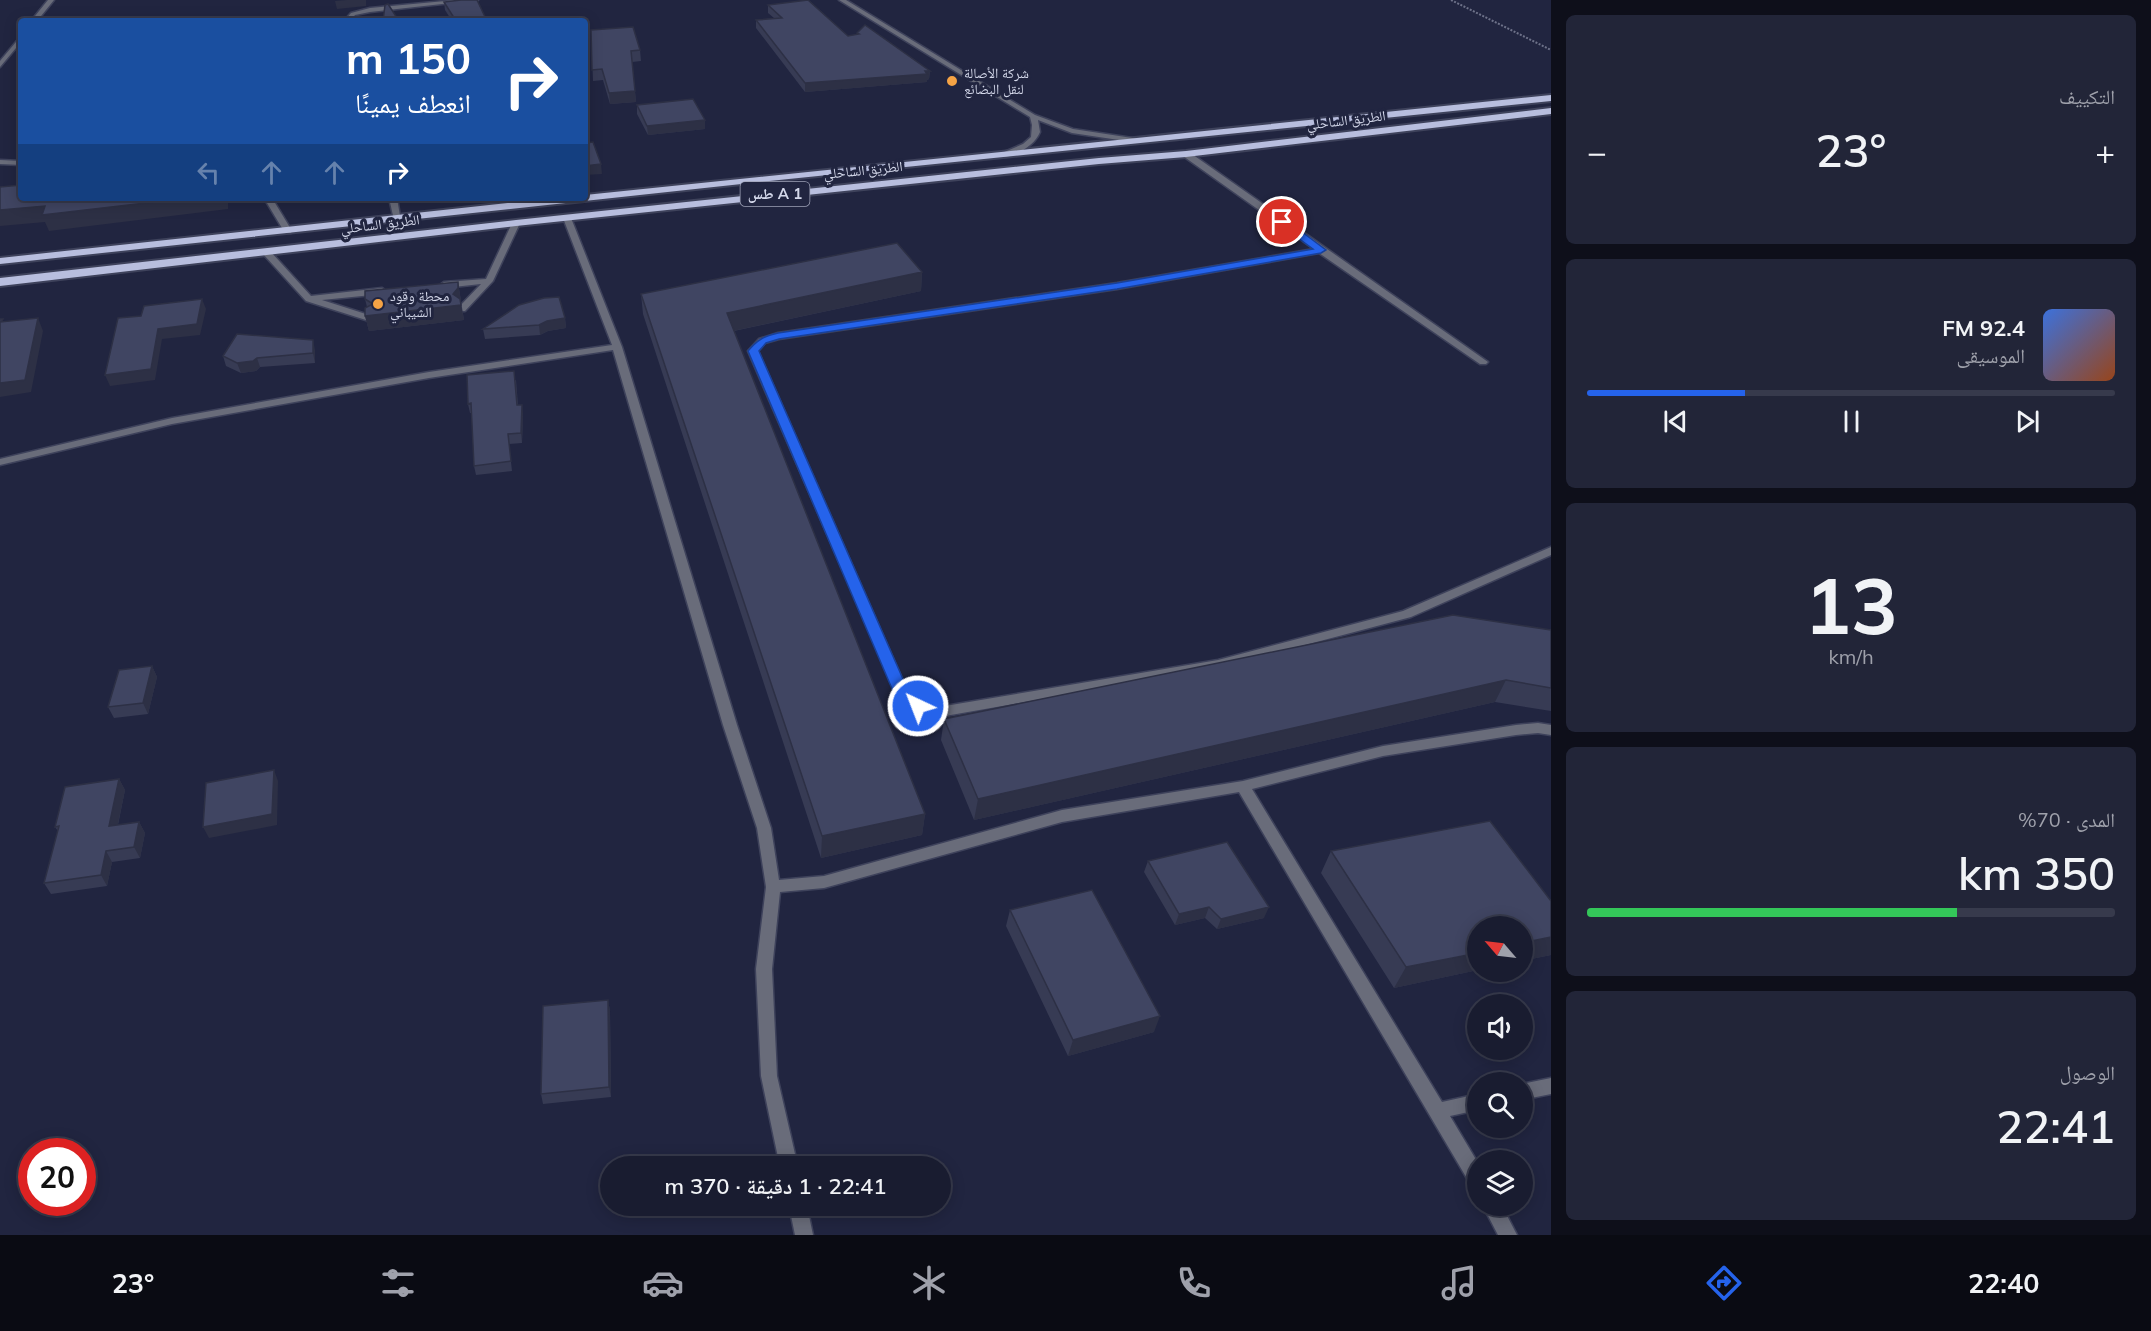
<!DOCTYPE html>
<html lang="ar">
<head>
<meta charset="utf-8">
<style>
  body { margin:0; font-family:Mulish,"Noto Naskh Arabic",sans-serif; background:#222538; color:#f1f3f6; direction:rtl; height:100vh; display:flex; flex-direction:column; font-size:22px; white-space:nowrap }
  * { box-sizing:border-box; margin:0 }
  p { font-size:20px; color:#9fa1ab }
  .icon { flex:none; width:33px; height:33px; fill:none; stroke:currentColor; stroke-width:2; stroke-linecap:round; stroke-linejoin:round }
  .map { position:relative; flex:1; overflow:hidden; direction:ltr }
  .panel { display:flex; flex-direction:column; gap:15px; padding:15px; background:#0e0f1a; width:600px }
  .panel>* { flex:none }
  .banner { position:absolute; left:18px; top:18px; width:570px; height:183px; border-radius:6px; box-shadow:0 3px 15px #0003,0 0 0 2px #373a4c; direction:rtl; background:#1a4fa0; color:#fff; overflow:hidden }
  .needle { width:39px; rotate:298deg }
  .buttons { position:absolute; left:1467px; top:916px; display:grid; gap:12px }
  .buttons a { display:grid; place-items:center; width:66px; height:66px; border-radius:50%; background:#191c30; box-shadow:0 3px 15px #0003,0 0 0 2px #373a4c; font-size:30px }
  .speed { position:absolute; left:18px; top:1138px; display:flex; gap:12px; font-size:30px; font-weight:700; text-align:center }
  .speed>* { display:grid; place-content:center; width:78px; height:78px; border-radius:50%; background:#191c30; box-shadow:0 3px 15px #0003,0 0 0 2px #373a4c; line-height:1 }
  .speed .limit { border:9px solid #d22; background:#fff; color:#111 }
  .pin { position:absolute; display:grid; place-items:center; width:51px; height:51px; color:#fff; margin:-26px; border:3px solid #fff; border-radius:50%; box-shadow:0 2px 6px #0007 }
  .me { position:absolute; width:66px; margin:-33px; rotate:317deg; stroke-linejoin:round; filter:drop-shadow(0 0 4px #0008) }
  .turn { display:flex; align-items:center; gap:21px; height:126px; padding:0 18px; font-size:27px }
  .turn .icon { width:78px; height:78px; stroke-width:2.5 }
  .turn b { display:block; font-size:42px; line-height:51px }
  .lanes { display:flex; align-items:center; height:57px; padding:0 18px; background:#0003; justify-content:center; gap:30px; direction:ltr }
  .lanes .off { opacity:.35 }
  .big { font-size:45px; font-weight:600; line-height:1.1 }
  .panel .card { flex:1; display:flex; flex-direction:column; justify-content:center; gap:9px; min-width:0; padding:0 21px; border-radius:9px; background:#222538 }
  .panel .dial { align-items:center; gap:0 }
  .dial b { font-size:78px; line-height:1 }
  .song { display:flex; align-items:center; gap:18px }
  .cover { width:72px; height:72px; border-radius:9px; background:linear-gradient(135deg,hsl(220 70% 55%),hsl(20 70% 35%)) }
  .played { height:6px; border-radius:3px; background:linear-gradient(90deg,#2563eb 30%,#373a4c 30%) }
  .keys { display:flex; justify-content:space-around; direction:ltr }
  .heat { display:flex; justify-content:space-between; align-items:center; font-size:33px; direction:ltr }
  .charge { height:9px; border-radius:4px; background:linear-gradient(90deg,#34c759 70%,#373a4c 0) }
  .trip { position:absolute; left:600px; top:1156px; width:351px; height:60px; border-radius:30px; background:#191c30; box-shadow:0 3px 15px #0003,0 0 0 2px #373a4c; font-weight:600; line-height:60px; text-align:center; direction:rtl }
  .dock { display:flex; height:96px; justify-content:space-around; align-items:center; background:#0a0b13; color:#9fa1ab }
  .dock .icon { width:42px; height:42px }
  .dock .active { color:#2563eb }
  .dock b { font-size:27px; color:#f1f3f6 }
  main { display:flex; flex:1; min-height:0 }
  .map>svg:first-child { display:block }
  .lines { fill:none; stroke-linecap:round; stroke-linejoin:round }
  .service-casing { stroke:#3e425b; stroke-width:3 }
  .minor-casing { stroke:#3e425b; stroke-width:3 }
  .tertiary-casing { stroke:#3e425b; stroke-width:3 }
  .trunk-casing { stroke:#3e425b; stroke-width:4 }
  .path { stroke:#6e7289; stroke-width:2; stroke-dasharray:2 1.5; stroke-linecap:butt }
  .service { fill:#696c7a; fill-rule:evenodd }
  .minor { fill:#696c7a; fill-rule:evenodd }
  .tertiary { fill:#696c7a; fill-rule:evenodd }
  .trunk { fill:#b8bede; fill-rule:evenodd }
  .wall { fill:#373b54 }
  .shaded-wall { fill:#2d3045 }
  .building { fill:#404562; stroke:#2d3045; stroke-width:1.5 }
  .route { fill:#2563eb; stroke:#184099; stroke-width:1.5 }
  .poi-dot { fill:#f5a345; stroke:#212540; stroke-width:2 }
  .labels { text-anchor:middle; stroke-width:6; stroke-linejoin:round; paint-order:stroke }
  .far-poi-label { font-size:14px; fill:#d4d8ea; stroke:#212540; text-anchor:start }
  .far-street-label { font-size:14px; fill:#d4d8ea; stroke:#212540 }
  .shield { fill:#212540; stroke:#9ea2b7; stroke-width:1.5 }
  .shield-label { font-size:15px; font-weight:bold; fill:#d4d8ea }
</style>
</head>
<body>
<main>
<section class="panel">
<div class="card"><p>التكييف</p>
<div class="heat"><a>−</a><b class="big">23°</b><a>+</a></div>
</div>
<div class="card">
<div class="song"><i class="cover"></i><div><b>92.4 FM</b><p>الموسيقى</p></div></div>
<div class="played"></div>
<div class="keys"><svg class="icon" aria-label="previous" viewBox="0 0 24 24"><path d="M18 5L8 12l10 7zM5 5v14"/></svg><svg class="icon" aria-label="pause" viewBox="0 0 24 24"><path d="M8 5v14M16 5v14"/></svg><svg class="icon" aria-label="next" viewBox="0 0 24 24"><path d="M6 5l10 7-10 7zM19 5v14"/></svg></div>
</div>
<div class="card dial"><b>13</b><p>km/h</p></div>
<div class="card"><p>المدى · 70%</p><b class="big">350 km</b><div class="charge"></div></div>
<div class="card"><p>الوصول</p><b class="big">22:41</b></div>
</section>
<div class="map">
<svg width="1551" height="1235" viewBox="0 0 1551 1235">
  <rect width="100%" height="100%" fill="#212540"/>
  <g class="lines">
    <defs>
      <path id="service" d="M 1183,152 L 1189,152 L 1488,362 L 1486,364 L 1480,364 L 1319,253 L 1117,289 L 779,339 L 765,343 L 758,351 L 906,688 L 922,702 L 945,706 L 1218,660 L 1403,611 L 1551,547 L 1551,555 L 1411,617 L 1218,668 L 945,716 L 913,709 L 895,691 L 748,351 L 759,339 L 778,333 L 1117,283 L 1314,249 L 1183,156 Z
        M 513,221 L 520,223 L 493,281 L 465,311 L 459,311 L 459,307 L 481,284 L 444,288 L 440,285 L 444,282 L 486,279 Z
        M 264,251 L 270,251 L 311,296 L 382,288 L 386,291 L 382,294 L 322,300 L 372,316 L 374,318 L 369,321 L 306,301 L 264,255 Z"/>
      <path id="minor" d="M 48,0 L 54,0 L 37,21 L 31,21 Z
        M 456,0 L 478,0 L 370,12 L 355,15 L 350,21 L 344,21 L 351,13 L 370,8 Z
        M 21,36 L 21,42 L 0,67 L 0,61 Z
        M 0,160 L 21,161 L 21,165 L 0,164 Z
        M 264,198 L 272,198 L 292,231 L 291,233 L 285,233 Z
        M 389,198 L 397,198 L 401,222 L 394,220 Z
        M 564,216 L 571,218 L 622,347 L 737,725 L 771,828 L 779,880 L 824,876 L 1062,810 L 1243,781 L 1383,746 L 1516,725 L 1538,723 L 1551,725 L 1551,735 L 1538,733 L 1516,735 L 1383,756 L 1252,789 L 1442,1102 L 1478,1094 L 1478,1110 L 1450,1116 L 1478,1163 L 1478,1190 L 1472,1187 L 1239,792 L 1062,822 L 824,888 L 780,892 L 772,969 L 777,1076 L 798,1167 L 780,1167 L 761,1076 L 756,969 L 766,887 L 757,828 L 723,725 L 613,350 L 429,378 L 172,424 L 0,465 L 0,459 L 172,418 L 429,372 L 612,345 L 563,218 Z
        M 1551,1078 L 1551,1094 L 1522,1100 L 1522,1084 Z
        M 789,1206 L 807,1206 L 813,1235 L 795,1235 Z
        M 1483,1206 L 1502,1206 L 1517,1235 L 1498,1235 Z"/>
      <path id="tertiary" d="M 839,0 L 846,0 L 1035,115 L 1073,129 L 1139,139 L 1143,141 L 1139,143 L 1072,133 L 1038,120 L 1040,132 C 1035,145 1016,157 1002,157 L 1002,153 L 1023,144 L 1031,137 L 1032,125 L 1030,117 Z"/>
      <path id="trunk" d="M 1551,95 L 1551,101 L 760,182 L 0,264 L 0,258 L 554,198 L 585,198 L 585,195 Z
        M 1551,108 L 1551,114 L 1186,157 L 1099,164 L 516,226 L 0,286 L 0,278 L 516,220 L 1099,158 L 1186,151 Z"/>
    </defs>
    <use href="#service" class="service-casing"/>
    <use href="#minor" class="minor-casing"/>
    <use href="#tertiary" class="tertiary-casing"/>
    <use href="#trunk" class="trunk-casing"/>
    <path class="path" d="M 1451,0 L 1551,50"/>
    <use href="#service" class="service"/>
    <use href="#minor" class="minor"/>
    <use href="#tertiary" class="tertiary"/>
    <use href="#trunk" class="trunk"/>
  </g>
  <path class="wall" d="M 444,2 L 487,21 L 452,21 L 445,10 Z
    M 768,5 L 848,36 L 857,34 L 857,33 L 930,71 L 929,79 L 927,80 L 927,82 L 805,92 L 756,28 L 756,20 L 774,18 L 768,13 Z
    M 591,30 L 640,50 L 641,61 L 632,62 L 636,102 L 610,104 L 603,80 L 593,81 Z
    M 637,105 L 705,129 L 648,135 L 637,114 Z
    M 922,272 L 921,291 L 734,331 L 925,814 L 922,835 L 821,858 L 643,314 L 641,294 Z
    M 458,282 L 464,320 L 369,331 L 365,316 L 367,307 L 365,299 Z
    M 565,318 L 566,328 L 548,331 L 540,335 L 485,339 L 483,329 Z
    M 315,350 L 315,363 L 260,367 L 256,371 L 241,373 L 226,366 L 223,356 Z
    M 516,380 L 518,405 L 523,414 L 522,443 L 509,444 L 512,471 L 476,475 L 474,466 L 472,413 L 470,413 L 468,404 Z
    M 1551,630 L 1551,711 L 1495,702 L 974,820 L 941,740 L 944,719 Z
    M 152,666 L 157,677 L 148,714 L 114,718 L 108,707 Z
    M 119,779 L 125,790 L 118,825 L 139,822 L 145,833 L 140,858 L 112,862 L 107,886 L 51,894 L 44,883 L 58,831 L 55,827 Z
    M 1331,851 L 1551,901 L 1551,955 L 1522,961 L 1522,927 L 1478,927 L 1478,970 L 1394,988 L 1321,873 Z
    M 1148,861 L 1264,918 L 1217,929 L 1205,918 L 1175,925 L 1144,872 Z
    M 1010,910 L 1154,1032 L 1068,1056 L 1006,926 Z
    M 608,1000 L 610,1011 L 611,1097 L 543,1104 L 541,1094 Z"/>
  <path class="shaded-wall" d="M 347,0 L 366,0 L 366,6 L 337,9 L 335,1 Z
    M 930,71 L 929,79 L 927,80 L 927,82 L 805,92 L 805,83 Z
    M 635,91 L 636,102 L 610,104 L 609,93 Z
    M 705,120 L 705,129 L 648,135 L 647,126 Z
    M 601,164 L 602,174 L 585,175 L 585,166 Z
    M 189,198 L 228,198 L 228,209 L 49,231 L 45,222 L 0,226 L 0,210 L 45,206 Z
    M 922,272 L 921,291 L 728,332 L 727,313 Z
    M 458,282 L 461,302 L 459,306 L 461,305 L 464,320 L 369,331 L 365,316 L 453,294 Z
    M 202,299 L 206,309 L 200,335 L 162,339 L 155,380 L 110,386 L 105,375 L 158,329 Z
    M 38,318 L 43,331 L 31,392 L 0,397 L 0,383 Z
    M 565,318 L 566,328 L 548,331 L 540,335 L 539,325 L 547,321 Z
    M 313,340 L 315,350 L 315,363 L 313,353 Z
    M 257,358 L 260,367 L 256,371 L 241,373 L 237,363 Z
    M 522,405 L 523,414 L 522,443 L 521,433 Z
    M 152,666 L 157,677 L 148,714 L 143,703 Z
    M 1506,680 L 1495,702 L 974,820 L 978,799 Z
    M 274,770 L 278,781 L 277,825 L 209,838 L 203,827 Z
    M 119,779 L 125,790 L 115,838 L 109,826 Z
    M 925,814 L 922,835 L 821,858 L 822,836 Z
    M 139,822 L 145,833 L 140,858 L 134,847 Z
    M 106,851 L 112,862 L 107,886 L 101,875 Z
    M 1209,907 L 1205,918 L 1175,925 L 1179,914 Z
    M 1269,907 L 1264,918 L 1217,929 L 1221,919 Z
    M 1551,937 L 1551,955 L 1522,961 L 1522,943 Z
    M 1478,953 L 1478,970 L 1394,988 L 1406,967 Z
    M 608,1000 L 610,1011 L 611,1097 L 609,1087 Z
    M 1160,1016 L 1154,1032 L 1068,1056 L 1073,1040 Z"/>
  <path class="building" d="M 461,0 L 477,0 L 487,21 L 456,21 L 444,2 Z
    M 808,0 L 848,36 L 859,34 L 857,33 L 865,25 L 930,71 L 925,71 L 927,74 L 805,83 L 756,20 L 782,18 L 768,5 Z
    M 388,4 L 399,21 L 383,21 L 385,5 Z
    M 303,17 L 303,21 L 265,21 L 265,20 Z
    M 633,27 L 640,50 L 631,51 L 635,91 L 609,93 L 602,69 L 592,70 L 591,30 Z
    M 693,99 L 705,120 L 647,126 L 637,105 Z
    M 593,142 L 601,164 L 585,166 L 585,143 Z
    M 21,185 L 21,198 L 189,198 L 42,215 L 45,206 L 0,210 L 0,187 Z
    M 897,243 L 922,272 L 727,313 L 925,814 L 822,836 L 641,294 Z
    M 458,282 L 458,288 L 453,294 L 460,299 L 461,305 L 365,316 L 365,308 L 373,304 L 365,299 L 365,291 Z
    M 559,297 L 565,318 L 547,321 L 539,325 L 483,329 L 519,305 L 544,298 Z
    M 202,299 L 197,324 L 158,329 L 151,369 L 105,375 L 118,318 L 141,316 L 144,306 Z
    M 38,318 L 25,380 L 0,383 L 0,319 L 3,319 L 1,322 Z
    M 237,334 L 313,340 L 313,353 L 257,358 L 253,361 L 237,363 L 223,356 Z
    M 514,371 L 517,405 L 522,405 L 521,433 L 508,434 L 511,461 L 474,466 L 471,403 L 468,404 L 467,375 Z
    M 1453,615 L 1551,630 L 1551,688 L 1506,680 L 978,799 L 944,719 Z
    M 152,666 L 143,703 L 108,707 L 119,670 Z
    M 274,770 L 272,814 L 203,827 L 206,783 Z
    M 119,779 L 109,826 L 139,822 L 134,847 L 106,851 L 101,875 L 44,883 L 59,826 L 55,827 L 65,787 Z
    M 1490,821 L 1551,901 L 1551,937 L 1522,943 L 1522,927 L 1478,927 L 1478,953 L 1406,967 L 1331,851 Z
    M 1227,842 L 1269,907 L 1221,919 L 1209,907 L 1179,914 L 1148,861 Z
    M 1092,890 L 1160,1016 L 1073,1040 L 1010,910 Z
    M 608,1000 L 609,1087 L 541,1094 L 543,1006 Z"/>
  <path class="route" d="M 1279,220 L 1286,220 L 1326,250 L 1321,253 L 1117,289 L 779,339 L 766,343 L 759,351 L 907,688 L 925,706 L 918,711 L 912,710 L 893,691 L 748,351 C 757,340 764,336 778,333 L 1117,283 L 1313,249 L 1279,224 Z"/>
  <g class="poi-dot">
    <circle cx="952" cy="81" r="6"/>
    <circle cx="378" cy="304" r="6"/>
  </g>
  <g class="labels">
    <g class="far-poi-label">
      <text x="964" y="78">شركة الأصالة<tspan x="964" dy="16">لنقل البضائع</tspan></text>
      <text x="390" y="301">محطة وقود<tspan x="390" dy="16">الشيباني</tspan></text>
    </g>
    <g class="far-street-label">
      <text transform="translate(1346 120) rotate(-7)" y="5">الطريق الساحلي</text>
      <text transform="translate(863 170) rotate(-6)" y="5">الطريق الساحلي</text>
      <text transform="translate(380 224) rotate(-7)" y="5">الطريق الساحلي</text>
    </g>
    <rect class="shield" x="740.5" y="182" width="69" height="24" rx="4.5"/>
    <g class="shield-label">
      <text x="775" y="199">طس A 1</text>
    </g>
  </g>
</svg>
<div class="buttons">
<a><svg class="needle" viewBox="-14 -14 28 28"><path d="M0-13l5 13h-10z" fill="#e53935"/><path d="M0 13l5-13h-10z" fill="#9fa1ab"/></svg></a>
<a><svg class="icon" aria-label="sound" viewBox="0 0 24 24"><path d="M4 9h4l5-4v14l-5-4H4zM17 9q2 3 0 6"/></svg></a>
<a><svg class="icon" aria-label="search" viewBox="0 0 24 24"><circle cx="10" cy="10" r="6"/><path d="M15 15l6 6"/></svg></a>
<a><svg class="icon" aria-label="layers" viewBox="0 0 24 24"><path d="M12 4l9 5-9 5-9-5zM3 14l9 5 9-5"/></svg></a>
</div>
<div class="speed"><div class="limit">20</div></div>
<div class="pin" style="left:1282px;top:222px;background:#d93025"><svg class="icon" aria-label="arrive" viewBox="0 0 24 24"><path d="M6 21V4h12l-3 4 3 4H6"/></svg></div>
<svg class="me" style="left:918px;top:706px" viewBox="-20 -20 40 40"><circle r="17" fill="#2563eb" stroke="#fff" stroke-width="3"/><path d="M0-11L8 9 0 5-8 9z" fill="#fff"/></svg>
<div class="trip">22:41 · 1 دقيقة · 370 m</div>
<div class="banner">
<div class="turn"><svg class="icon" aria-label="right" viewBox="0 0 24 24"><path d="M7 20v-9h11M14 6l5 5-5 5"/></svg><div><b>150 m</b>انعطف يمينًا</div></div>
<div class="lanes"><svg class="icon off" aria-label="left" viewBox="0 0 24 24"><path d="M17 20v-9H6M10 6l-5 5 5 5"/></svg><svg class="icon off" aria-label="ahead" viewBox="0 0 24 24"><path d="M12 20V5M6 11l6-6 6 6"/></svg><svg class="icon off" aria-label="ahead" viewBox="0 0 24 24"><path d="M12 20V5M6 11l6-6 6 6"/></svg><svg class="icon" aria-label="right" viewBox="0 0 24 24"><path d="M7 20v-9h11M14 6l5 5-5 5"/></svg></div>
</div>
</div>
</main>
<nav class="dock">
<b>22:40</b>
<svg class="icon active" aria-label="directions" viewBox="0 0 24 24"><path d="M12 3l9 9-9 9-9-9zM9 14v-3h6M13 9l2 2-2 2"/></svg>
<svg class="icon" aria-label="music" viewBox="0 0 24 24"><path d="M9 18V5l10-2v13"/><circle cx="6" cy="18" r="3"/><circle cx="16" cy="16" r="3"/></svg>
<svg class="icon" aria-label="phone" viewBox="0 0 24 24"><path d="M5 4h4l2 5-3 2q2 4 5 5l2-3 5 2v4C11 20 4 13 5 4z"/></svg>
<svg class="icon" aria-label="climate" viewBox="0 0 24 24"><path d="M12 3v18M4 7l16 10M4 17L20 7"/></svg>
<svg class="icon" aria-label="car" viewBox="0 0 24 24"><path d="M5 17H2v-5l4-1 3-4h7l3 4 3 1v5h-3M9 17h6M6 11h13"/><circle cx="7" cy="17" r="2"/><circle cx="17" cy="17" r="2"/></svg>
<svg class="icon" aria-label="filters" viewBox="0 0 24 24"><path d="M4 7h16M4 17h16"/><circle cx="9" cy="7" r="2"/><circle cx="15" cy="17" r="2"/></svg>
<b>23°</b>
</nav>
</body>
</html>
